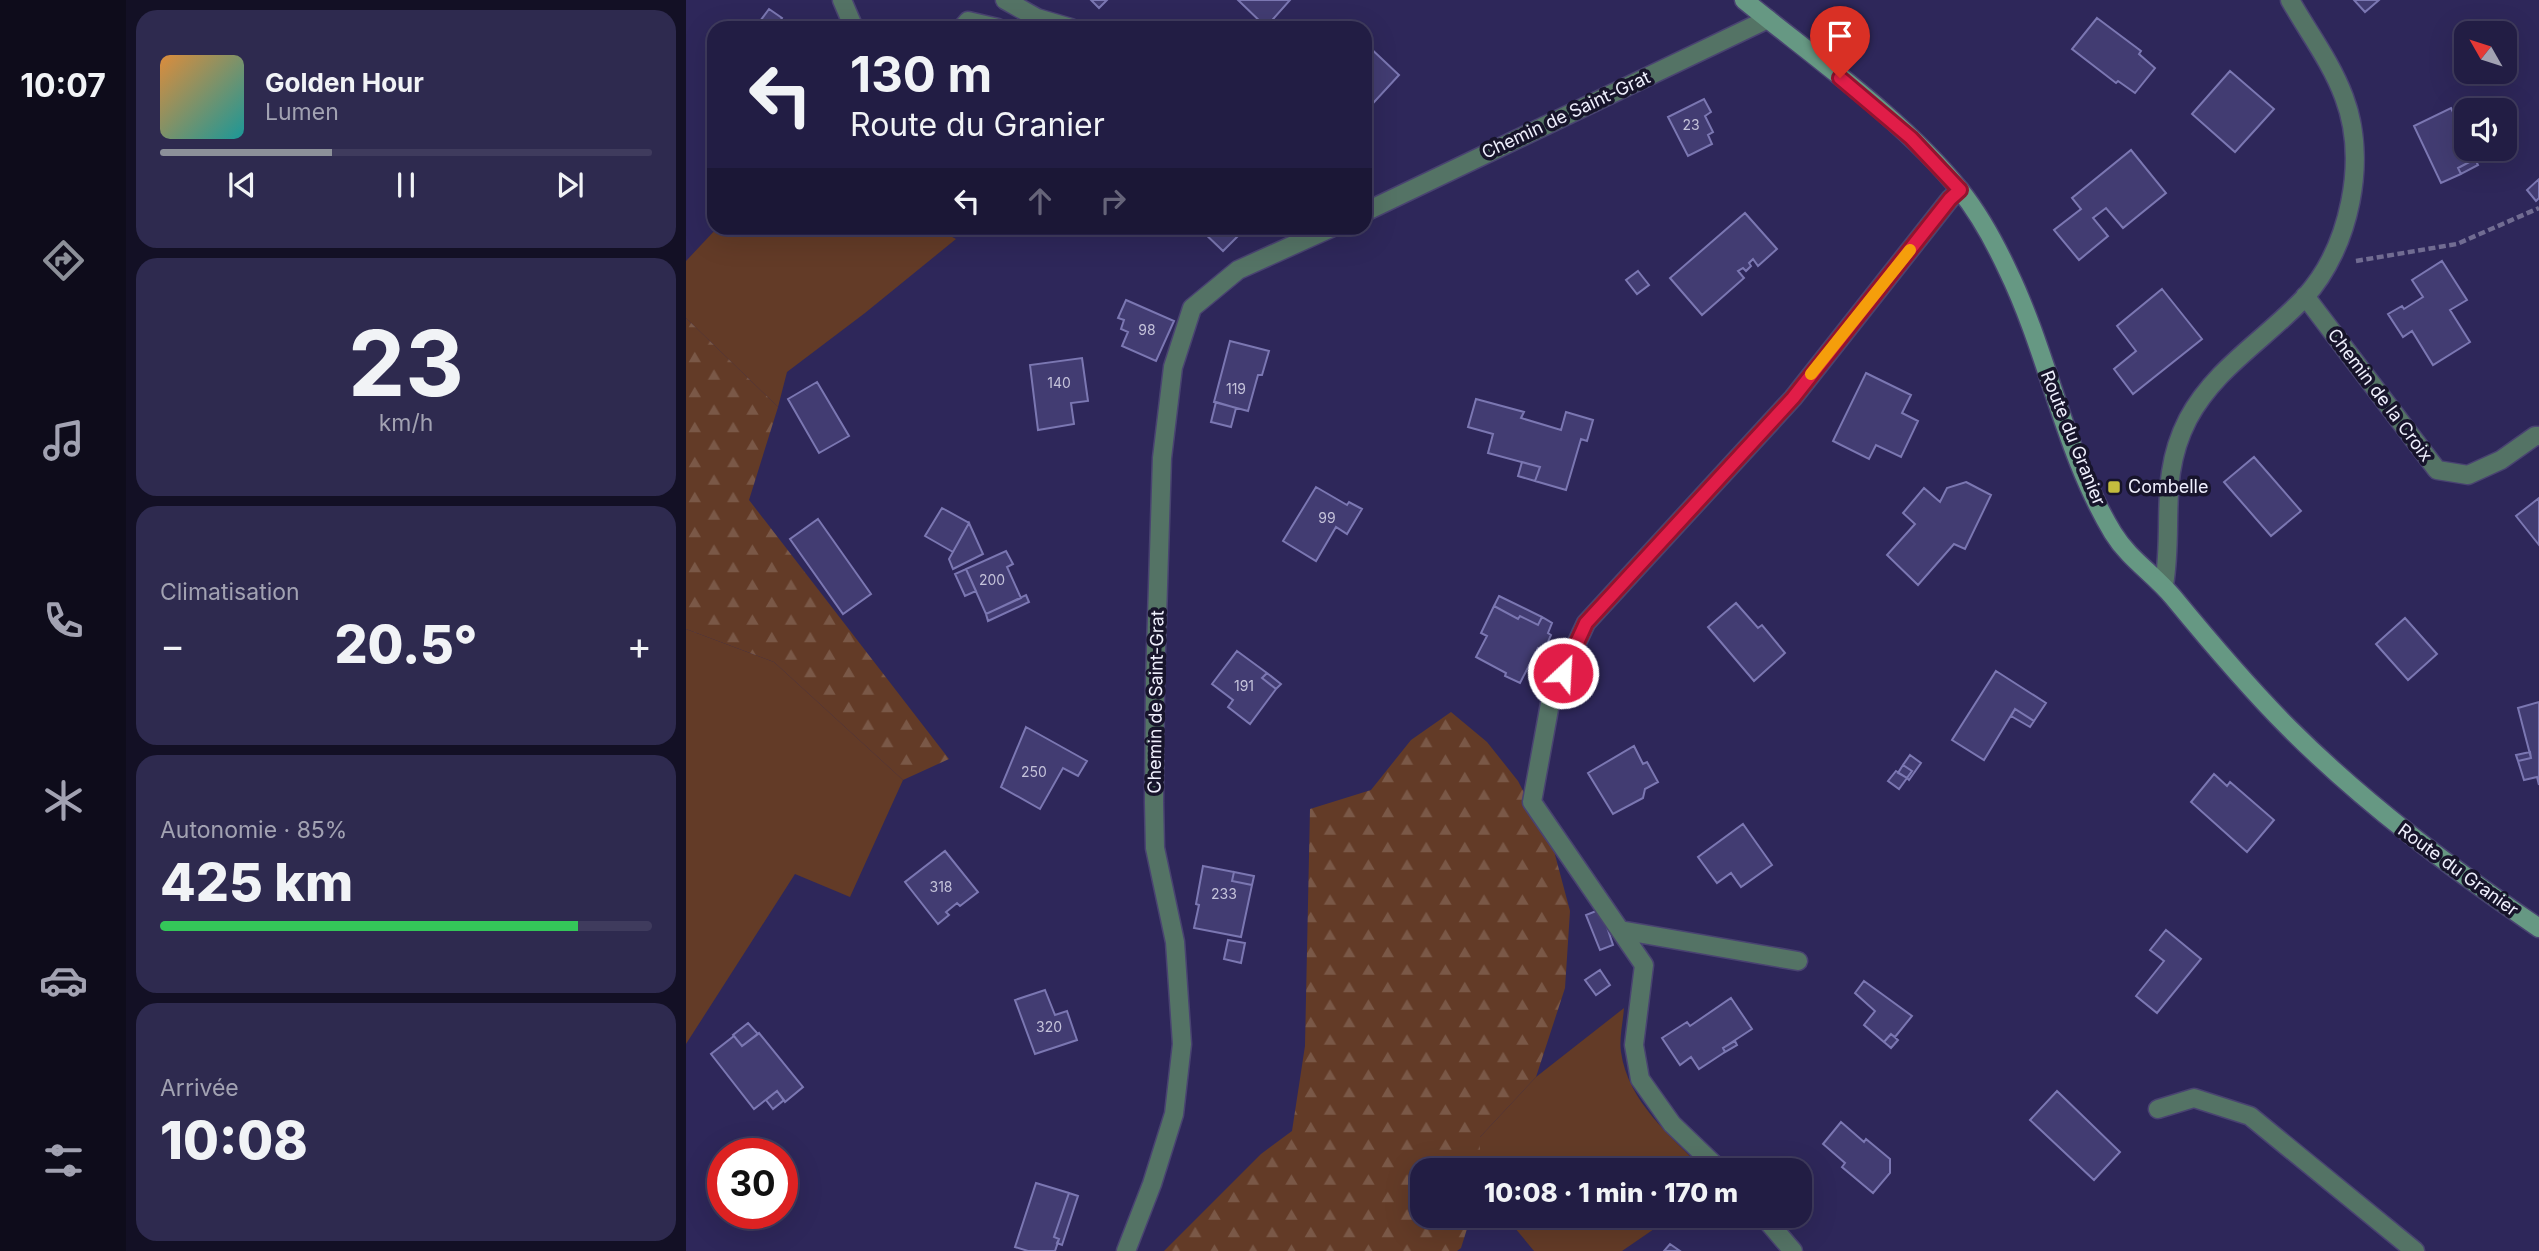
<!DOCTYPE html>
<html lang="fr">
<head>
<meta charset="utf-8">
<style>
  body { margin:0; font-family:Inter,sans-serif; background:#2e2a4f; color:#f1f3f6; height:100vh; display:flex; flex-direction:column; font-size:26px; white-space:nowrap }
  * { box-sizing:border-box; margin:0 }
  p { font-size:23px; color:#a2a2b2 }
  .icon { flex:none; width:38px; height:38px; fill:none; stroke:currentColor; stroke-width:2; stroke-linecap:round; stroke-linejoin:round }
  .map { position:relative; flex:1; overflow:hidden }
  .details { display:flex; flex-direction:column; gap:10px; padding:10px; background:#131025; width:560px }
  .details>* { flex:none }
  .top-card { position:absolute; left:21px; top:21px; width:665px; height:214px; border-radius:21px; box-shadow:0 7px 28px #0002,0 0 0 2px #3f3b5d; background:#221d44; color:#f1f3f6; overflow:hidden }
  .needle { width:46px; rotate:309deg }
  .controls { position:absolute; left:1768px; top:21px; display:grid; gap:14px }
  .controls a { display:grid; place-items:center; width:63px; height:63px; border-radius:14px; background:#221d44; box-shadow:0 7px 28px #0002,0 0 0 2px #3f3b5d; font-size:35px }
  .speed { position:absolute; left:21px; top:1138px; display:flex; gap:14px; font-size:35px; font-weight:700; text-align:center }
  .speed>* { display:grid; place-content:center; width:91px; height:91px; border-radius:50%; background:#221d44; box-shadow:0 7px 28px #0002,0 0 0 2px #3f3b5d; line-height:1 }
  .speed .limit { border:10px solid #d22; background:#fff; color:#111 }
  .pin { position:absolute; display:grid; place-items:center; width:60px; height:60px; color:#fff; margin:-72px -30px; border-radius:50% 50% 50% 0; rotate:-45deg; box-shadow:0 0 7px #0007 }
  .pin .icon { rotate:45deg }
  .me { position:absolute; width:77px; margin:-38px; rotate:25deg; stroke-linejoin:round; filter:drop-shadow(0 0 5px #0008) }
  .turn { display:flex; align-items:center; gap:24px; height:147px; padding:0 28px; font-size:32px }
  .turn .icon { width:91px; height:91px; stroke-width:2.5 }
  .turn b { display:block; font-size:49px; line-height:60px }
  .lanes { display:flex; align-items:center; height:66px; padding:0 28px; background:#0003; justify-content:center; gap:35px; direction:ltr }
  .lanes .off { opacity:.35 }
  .big { font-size:52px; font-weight:800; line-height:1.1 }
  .details .widget { flex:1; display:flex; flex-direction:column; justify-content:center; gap:10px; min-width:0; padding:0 24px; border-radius:21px; background:#2e2a4f }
  .details .dial { align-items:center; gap:0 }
  .dial b { font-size:91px; line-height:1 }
  .song { display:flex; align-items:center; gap:21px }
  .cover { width:84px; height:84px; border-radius:10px; background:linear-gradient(135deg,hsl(30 70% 55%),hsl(180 70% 35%)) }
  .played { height:7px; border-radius:4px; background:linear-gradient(90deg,#8c9099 35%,#3f3b5d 35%) }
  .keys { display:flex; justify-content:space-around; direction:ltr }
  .heat { display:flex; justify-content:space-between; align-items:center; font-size:38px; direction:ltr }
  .charge { height:10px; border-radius:5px; background:linear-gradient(90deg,#34c759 85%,#3f3b5d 0) }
  .trip { position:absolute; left:724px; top:1158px; width:402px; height:70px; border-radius:21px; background:#221d44; box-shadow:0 7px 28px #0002,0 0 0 2px #3f3b5d; font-weight:800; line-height:70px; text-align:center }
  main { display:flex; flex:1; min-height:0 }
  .tabs { display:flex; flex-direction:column; width:126px; justify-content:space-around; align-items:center; background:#0e0c1b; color:#a2a2b2 }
  .tabs .icon { width:49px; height:49px }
  .tabs .current { color:#8c9099 }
  .tabs b { font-size:32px; color:#f1f3f6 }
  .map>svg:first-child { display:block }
  .grass { fill:#633b27 }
  .forest { fill:url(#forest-firs) }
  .building { fill:#423c72; stroke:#7b77b2; stroke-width:2 }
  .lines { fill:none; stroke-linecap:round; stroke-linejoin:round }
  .lane-casing { stroke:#494371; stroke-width:21 }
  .street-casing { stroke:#494371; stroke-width:21 }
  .secondary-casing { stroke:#494371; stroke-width:21 }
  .path { stroke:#716c92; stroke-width:4.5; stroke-dasharray:7 3.5; stroke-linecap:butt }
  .lane { stroke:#547365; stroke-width:18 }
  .street { stroke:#547365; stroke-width:18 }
  .secondary { stroke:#669883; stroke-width:18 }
  .route-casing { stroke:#92132f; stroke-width:18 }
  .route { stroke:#e11d48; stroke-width:12 }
  .slow { stroke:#f59e0b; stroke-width:12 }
  .poi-dot { fill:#c4bd3e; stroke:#17142b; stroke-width:2.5 }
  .labels { text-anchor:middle; stroke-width:7; stroke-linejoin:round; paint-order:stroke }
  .number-label { font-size:14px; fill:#c4c2da }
  .street-label { font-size:18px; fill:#efeffd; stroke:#17142b }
  .poi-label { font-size:18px; fill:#efeffd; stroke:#17142b; text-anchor:start }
</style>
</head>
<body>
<main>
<nav class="tabs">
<b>10:07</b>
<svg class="icon current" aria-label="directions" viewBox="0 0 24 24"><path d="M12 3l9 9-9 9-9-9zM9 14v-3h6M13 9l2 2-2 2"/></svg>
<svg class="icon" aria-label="music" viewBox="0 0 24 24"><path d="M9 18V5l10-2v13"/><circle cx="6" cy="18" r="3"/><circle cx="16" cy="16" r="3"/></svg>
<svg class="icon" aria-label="phone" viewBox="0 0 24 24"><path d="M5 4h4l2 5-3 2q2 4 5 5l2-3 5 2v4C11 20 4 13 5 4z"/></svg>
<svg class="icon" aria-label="climate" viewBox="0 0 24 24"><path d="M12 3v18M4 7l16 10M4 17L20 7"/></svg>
<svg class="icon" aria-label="car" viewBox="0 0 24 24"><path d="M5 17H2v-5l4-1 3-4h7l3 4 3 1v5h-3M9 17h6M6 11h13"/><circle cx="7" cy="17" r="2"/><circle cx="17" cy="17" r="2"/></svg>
<svg class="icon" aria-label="filters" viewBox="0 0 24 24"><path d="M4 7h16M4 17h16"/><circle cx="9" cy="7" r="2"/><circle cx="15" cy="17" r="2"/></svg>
</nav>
<section class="details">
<div class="widget">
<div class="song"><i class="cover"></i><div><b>Golden Hour</b><p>Lumen</p></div></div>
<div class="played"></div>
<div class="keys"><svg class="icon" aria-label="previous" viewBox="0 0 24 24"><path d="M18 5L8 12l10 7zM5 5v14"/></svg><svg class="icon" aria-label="pause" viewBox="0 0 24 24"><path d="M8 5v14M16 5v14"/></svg><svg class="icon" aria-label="next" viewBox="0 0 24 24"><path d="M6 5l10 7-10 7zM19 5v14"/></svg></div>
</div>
<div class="widget dial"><b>23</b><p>km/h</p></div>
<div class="widget"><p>Climatisation</p>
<div class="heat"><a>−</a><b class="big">20.5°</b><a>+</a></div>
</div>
<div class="widget"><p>Autonomie · 85%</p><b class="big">425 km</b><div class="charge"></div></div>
<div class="widget"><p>Arrivée</p><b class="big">10:08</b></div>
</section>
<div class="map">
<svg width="1853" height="1251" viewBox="0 0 1853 1251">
  <defs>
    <pattern id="forest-firs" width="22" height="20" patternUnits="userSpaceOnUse" patternTransform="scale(1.75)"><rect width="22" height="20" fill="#633b27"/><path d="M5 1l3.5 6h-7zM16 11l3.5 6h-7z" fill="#7a5847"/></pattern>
  </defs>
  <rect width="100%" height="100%" fill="#2e275a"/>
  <path class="grass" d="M 31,228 L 249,228 L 270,239 L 179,313 L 101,372 L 92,407 L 0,318 L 0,261 Z
    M 0,629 L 88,662 L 217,780 L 164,897 L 109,874 L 0,1044 Z
    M 938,1008 C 937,1022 933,1039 935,1052 C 942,1102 985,1136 1019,1171 L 794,1171 L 794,1137 L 850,1077 Z
    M 819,1216 L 987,1216 L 936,1251 L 848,1251 Z"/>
  <path class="forest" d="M 0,318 L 92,407 L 63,500 L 263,759 L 217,780 L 88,662 L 0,629 Z
    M 765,712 L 801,742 L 832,781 L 868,851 L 884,911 L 879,988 L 850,1077 L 794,1137 L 794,1171 L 737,1171 L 737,1216 L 785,1216 L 775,1248 L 771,1251 L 478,1251 L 575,1154 L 606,1131 L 619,1046 L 624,809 L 685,790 L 725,740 Z"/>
  <path class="building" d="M 405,0 L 421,0 L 413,8 Z
    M 552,0 L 604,0 L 580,27 Z
    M 1668,0 L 1693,0 L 1679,12 Z
    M 83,9 L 96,18 L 94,21 L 101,28 L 69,28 Z
    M 1411,18 L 1455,51 L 1453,54 L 1469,68 L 1449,93 L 1432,81 L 1430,83 L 1386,49 Z
    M 680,44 L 713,75 L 679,112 L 679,45 Z
    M 1544,71 L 1588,109 L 1549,152 L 1506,114 Z
    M 1018,99 L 1025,112 L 1019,116 L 1027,132 L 1022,135 L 1026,144 L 1002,156 L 982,117 Z
    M 1765,108 L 1780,140 L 1780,149 L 1784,149 L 1789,159 L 1772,168 L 1775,174 L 1755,183 L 1728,126 Z
    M 1445,150 L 1480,193 L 1437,228 L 1420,208 L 1407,218 L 1422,236 L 1393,260 L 1368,230 L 1395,209 L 1386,198 Z
    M 1789,159 L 1792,165 L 1775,174 L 1772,168 Z
    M 1853,179 L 1853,198 L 1850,201 L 1841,190 Z
    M 1059,213 L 1091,249 L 1072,266 L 1067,259 L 1063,263 L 1065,266 L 1060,271 L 1057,268 L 1052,271 L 1058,278 L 1016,315 L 984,278 Z
    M 513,228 L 560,228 L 537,251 Z
    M 1756,261 L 1781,300 L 1764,310 L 1784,342 L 1747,365 L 1726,331 L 1717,337 L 1702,314 L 1716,306 L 1718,309 L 1737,297 L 1726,280 Z
    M 952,271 L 963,285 L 951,294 L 940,280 Z
    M 1476,289 L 1516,339 L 1447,394 L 1428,369 L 1450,351 L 1431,326 Z
    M 440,300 L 488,321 L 470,361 L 436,346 L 442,332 L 435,329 L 438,320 L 432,318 Z
    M 544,341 L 583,351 L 576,375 L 572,375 L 562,411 L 528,402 Z
    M 396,358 L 402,401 L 385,403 L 388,424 L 352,430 L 344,365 Z
    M 1180,373 L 1225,395 L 1216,413 L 1232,421 L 1215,457 L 1190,445 L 1183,459 L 1147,441 Z
    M 131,382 L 163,436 L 133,453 L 102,399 Z
    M 790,399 L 838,412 L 835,418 L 875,430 L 880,412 L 907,420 L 901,441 L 895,439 L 880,490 L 849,481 L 854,467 L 802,453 L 807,434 L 782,427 Z
    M 530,402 L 550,408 L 545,427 L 525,422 Z
    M 1568,457 L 1615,511 L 1585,536 L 1538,482 Z
    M 836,462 L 854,467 L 849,481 L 832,476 Z
    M 1280,482 L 1305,495 L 1279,549 L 1268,544 L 1232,585 L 1201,555 L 1229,524 L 1217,513 L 1238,488 L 1254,502 L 1261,488 Z
    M 630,487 L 661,505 L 663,502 L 676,509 L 661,534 L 650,527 L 630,561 L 597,541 Z
    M 1853,498 L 1853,545 L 1830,516 Z
    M 256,508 L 283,523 L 267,552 L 239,536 Z
    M 132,519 L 185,594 L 157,614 L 104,539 Z
    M 283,523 L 297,554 L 267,569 L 263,559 Z
    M 320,551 L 327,564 L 321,567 L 335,598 L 300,614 L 280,569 Z
    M 280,569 L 290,591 L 279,596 L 269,574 Z
    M 340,595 L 343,602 L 302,621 L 300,614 Z
    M 813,596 L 856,617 L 852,625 L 834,616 L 832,619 L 808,606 Z
    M 1050,603 L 1072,628 L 1076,625 L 1099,653 L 1068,681 L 1022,627 Z
    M 808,606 L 832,619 L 834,616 L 852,625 L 856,617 L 866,623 L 862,633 L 865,635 L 858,651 L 852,648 L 834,683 L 819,676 L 820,673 L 790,657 L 801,636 L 795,633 Z
    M 1719,618 L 1751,654 L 1722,680 L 1690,644 Z
    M 551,651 L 581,673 L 576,678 L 590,689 L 564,724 L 542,707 L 547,700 L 526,684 Z
    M 1310,671 L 1360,703 L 1348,721 L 1329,709 L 1298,760 L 1266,740 Z
    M 581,673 L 595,684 L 590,689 L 576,678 Z
    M 1853,702 L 1853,785 L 1851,777 L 1838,780 L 1832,761 L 1845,758 L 1832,708 Z
    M 1329,709 L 1348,721 L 1344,727 L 1325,716 Z
    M 340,727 L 401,761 L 392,776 L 377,768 L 354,809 L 315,787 Z
    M 948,746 L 957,764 L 961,762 L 972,782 L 959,789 L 957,798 L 927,814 L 902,773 Z
    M 1844,752 L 1845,758 L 1832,761 L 1830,755 Z
    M 1224,755 L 1235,763 L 1223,780 L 1221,778 L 1226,771 L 1217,765 Z
    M 1217,765 L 1226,771 L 1221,778 L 1212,773 Z
    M 1210,771 L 1221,778 L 1213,789 L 1202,781 Z
    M 1528,774 L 1541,786 L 1544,782 L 1588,820 L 1561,852 L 1505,802 Z
    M 1057,824 L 1086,865 L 1055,887 L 1045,873 L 1031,883 L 1012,857 Z
    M 259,851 L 292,892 L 274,906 L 271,903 L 260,912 L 263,915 L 252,924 L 219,882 Z
    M 517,866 L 548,872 L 546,881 L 566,885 L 555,937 L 508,928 L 513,905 L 510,904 Z
    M 548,872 L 568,876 L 566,885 L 546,881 Z
    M 915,909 L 927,945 L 914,950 L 900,915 Z
    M 1480,930 L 1515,959 L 1471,1013 L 1450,996 L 1478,961 L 1464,950 Z
    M 542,940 L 559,943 L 555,963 L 538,959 Z
    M 914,970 L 924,985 L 910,995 L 899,980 Z
    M 1178,981 L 1226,1016 L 1209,1037 L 1205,1034 L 1198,1042 L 1178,1025 L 1189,1011 L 1169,993 Z
    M 359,990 L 369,1015 L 381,1011 L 391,1040 L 349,1054 L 329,1000 Z
    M 1045,998 L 1066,1029 L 1037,1048 L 1039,1052 L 1013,1069 L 1005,1057 L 994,1065 L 976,1038 L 1001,1022 L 1004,1026 Z
    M 62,1023 L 72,1034 L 56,1046 L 47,1035 Z
    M 73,1033 L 117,1087 L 99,1102 L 91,1091 L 68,1109 L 25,1054 L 48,1036 L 56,1046 Z
    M 1205,1034 L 1212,1040 L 1205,1048 L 1198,1042 Z
    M 1049,1041 L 1051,1045 L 1039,1052 L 1037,1048 Z
    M 91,1091 L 98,1100 L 87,1109 L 80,1100 Z
    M 1371,1091 L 1434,1152 L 1408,1180 L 1344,1120 Z
    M 1155,1122 L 1178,1142 L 1180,1139 L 1204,1159 L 1204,1173 L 1187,1193 L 1156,1167 L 1159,1163 L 1137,1144 Z
    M 350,1183 L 383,1193 L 368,1237 L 373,1239 L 369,1251 L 342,1251 L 329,1247 Z
    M 383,1193 L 392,1196 L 376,1245 L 371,1243 L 373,1239 L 368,1237 Z
    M 984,1244 L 994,1251 L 978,1251 Z"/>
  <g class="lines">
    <defs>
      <path id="lane" d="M 156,0 L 168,28
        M 319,0 L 351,18 L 385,28
        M 276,28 L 282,21 L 312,28
        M 1472,1109 L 1508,1098 L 1564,1116 L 1729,1251"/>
      <path id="street" d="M 679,212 L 1082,19
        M 1619,296 L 1751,470 L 1782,475 L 1815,460 L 1849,436 L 1853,436
        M 1478,585 C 1488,525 1472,477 1502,419 C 1529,368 1580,339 1619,297 C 1664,247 1682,160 1658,97 C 1645,62 1622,32 1604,0
        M 934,930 L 1112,961
        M 1035,1171 L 986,1124 L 954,1079 L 948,1045 L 958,965 L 846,802 L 865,698 L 900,623 L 1107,398 L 1264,199 L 1274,190
        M 1077,1216 L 1107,1251
        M 440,1251 L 466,1184 L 488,1114 L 496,1044 L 489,942 L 469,848 L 468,803 L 469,681 L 476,458 L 487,367 L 506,308 L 552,270 L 645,228"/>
      <path id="secondary" d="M 1058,0 C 1128,57 1218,120 1274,190 C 1294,215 1309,243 1322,271 C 1363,356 1378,452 1427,533 C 1443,559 1468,574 1487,597 C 1524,642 1562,687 1603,728 C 1679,804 1765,868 1853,928"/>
    </defs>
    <use href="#lane" class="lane-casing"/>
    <use href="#street" class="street-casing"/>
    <use href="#secondary" class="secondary-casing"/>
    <path class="path" d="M 1670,261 L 1771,244 L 1853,208"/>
    <use href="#lane" class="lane"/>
    <use href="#street" class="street"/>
    <use href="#secondary" class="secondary"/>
  </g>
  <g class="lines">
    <defs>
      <path id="route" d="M 877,673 L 900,623 L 1107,398 L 1264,199 L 1274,190 L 1225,138 L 1154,78"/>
    </defs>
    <use href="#route" class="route-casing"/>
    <use href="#route" class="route"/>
    <path class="slow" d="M 1125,374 L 1224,250"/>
  </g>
  <rect class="poi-dot" x="1421" y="480" width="14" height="14" rx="3.5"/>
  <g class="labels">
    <g class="number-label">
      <text x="1005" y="130">23</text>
      <text x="461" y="335">98</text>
      <text x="373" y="388">140</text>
      <text x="550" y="394">119</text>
      <text x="641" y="523">99</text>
      <text x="306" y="585">200</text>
      <text x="558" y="691">191</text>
      <text x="348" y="777">250</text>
      <text x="255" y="892">318</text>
      <text x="538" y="899">233</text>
      <text x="363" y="1032">320</text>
    </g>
    <g class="street-label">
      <text transform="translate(880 115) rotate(-25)" y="6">Chemin de Saint-Grat</text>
      <text transform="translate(1694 395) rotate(53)" y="6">Chemin de la Croix</text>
      <text transform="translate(1387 438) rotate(68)" y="6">Route du Granier</text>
      <text transform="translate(470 702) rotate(-89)" y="6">Chemin de Saint-Grat</text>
      <text transform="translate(1772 870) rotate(36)" y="6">Route du Granier</text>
    </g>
    <g class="poi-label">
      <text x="1442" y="493">Combelle</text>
    </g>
  </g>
</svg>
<div class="controls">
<a><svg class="needle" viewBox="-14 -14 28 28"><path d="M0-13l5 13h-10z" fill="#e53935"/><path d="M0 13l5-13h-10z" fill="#a2a2b2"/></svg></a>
<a><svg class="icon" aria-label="sound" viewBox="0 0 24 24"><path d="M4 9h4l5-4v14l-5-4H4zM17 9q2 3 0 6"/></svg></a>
</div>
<div class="speed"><div class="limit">30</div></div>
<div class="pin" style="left:1154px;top:78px;background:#d93025"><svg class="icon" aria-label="arrive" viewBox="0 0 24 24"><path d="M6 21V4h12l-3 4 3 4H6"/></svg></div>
<svg class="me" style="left:877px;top:673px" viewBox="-20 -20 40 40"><circle r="17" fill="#e11d48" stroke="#fff" stroke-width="3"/><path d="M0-11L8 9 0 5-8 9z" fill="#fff"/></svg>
<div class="trip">10:08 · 1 min · 170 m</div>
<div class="top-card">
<div class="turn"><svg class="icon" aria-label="left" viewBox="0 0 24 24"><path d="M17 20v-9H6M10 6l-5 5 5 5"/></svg><div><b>130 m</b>Route du Granier</div></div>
<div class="lanes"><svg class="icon" aria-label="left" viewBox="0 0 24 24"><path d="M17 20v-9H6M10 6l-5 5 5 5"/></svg><svg class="icon off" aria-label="ahead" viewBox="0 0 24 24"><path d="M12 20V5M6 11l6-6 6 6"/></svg><svg class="icon off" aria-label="right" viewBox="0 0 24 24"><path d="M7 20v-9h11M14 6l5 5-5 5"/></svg></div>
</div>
</div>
</main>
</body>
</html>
